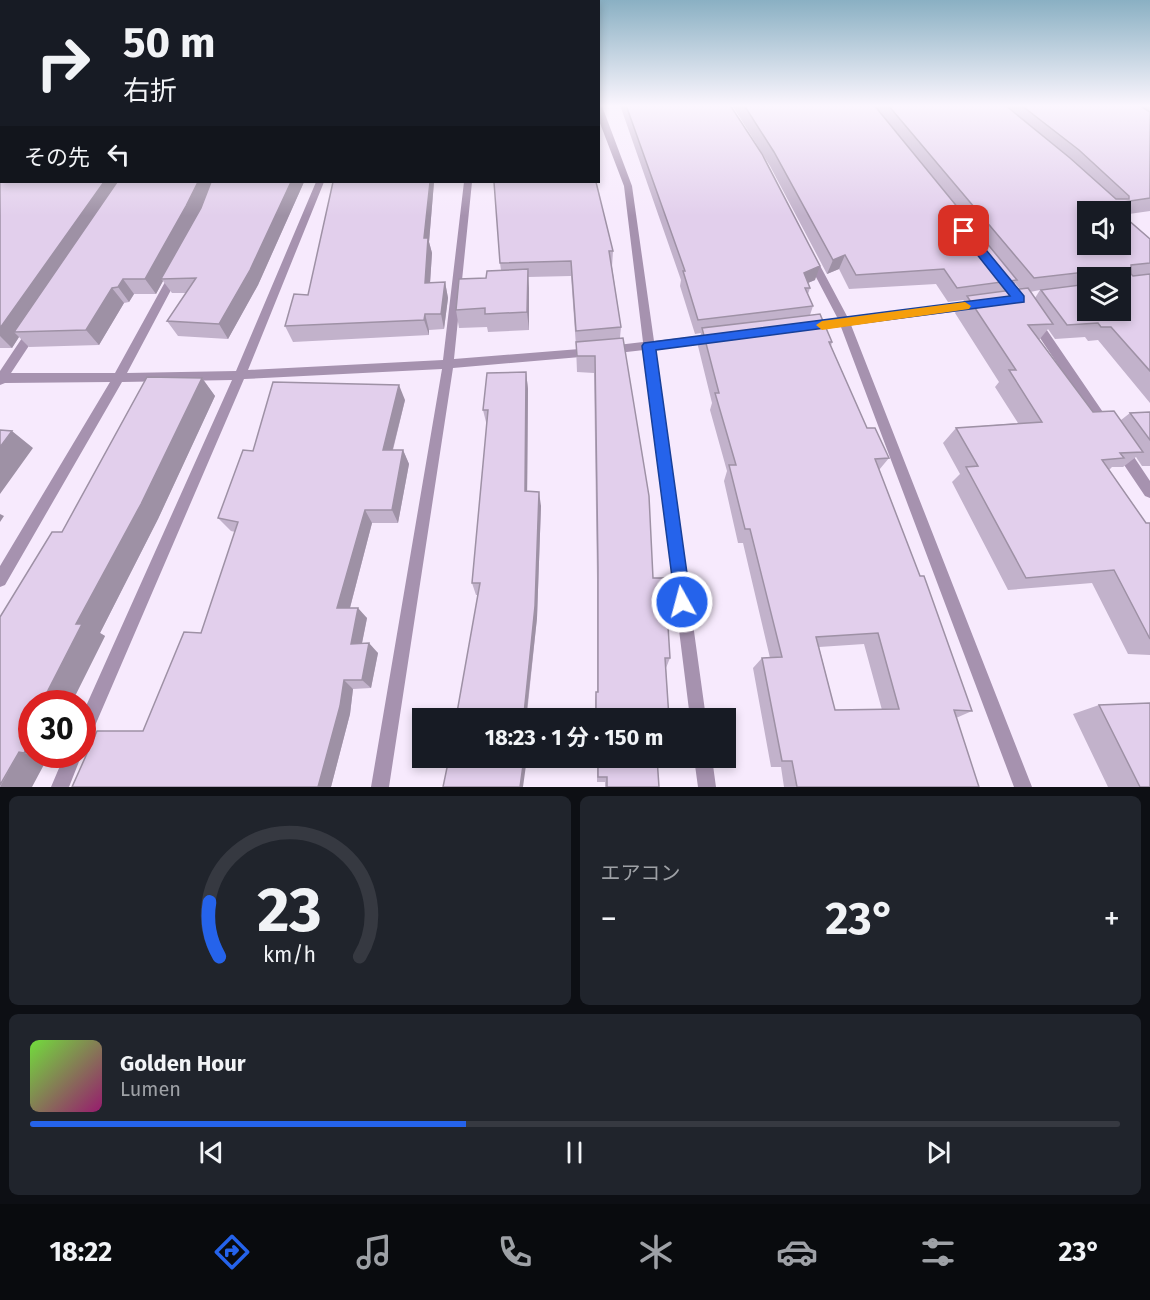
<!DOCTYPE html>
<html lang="ja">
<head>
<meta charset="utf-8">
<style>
  body { margin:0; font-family:"Fira Sans","Noto Sans JP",sans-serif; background:#20242c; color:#f1f3f6; height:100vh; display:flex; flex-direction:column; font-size:22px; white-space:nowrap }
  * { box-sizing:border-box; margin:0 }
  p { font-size:20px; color:#9ea1a6 }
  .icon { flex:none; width:33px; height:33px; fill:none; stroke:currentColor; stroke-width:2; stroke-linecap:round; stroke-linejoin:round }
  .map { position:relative; height:787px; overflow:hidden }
  .drawer { display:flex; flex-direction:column; gap:9px; padding:9px; background:#0d0f14; flex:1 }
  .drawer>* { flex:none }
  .top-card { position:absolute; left:0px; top:0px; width:600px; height:183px; box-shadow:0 3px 9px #0003; background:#171b24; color:#f1f3f6; overflow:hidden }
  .fabs { position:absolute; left:1077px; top:201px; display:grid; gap:12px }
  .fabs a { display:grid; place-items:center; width:54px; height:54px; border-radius:0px; background:#171b24; box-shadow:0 3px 9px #0003; font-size:30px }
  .speed { position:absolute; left:18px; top:690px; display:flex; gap:12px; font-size:30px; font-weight:700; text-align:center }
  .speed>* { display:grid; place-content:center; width:78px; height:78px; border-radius:50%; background:#171b24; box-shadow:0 3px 9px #0003; line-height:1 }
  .speed .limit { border:9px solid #d22; background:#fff; color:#111 }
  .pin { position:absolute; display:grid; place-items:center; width:51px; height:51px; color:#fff; margin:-26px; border-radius:12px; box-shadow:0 3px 9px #0006 }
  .me { position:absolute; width:66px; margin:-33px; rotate:353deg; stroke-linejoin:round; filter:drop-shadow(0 0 4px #0008) }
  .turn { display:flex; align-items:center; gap:21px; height:126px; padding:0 24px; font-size:27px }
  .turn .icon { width:78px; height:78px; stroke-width:2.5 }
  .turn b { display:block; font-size:42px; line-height:51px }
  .then { display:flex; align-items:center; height:57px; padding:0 24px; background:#0003; gap:12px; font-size:22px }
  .big { font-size:45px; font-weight:700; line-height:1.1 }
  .drawer .tile { flex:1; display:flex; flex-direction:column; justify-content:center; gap:9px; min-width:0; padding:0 21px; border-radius:9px; background:#20242c }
  .drawer .dial { align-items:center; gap:0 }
  .dial svg { height:156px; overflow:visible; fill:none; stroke:#363941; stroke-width:7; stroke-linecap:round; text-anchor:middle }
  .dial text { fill:#f1f3f6; stroke:none }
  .song { display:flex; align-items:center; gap:18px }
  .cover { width:72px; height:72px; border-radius:9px; background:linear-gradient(135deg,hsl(100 70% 55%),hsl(320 70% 35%)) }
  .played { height:6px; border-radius:3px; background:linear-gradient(90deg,#2563eb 40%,#363941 40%) }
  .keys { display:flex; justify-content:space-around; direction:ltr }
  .heat { display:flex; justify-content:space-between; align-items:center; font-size:33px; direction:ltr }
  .drawer .tiles { flex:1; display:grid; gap:9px; grid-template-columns:1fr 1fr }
  .tile:last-child { grid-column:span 2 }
  .trip { position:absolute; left:412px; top:708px; width:324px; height:60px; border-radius:0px; background:#171b24; box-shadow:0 3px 9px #0003; font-weight:700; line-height:60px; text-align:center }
  .tab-bar { display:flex; height:96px; justify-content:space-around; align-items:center; background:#090b0e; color:#9ea1a6 }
  .tab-bar .icon { width:42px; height:42px }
  .tab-bar .active { color:#2563eb }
  .tab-bar b { font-size:27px; color:#f1f3f6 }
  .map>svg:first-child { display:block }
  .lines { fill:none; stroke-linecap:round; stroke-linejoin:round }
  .minor { fill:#a692af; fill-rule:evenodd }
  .wall { fill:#c2b2cb; fill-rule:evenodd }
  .shaded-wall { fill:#9e91a5 }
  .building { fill:#e2cfec; stroke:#9e91a5; stroke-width:1.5; fill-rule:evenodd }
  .route { fill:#2563eb; stroke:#184099; stroke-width:1.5 }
  .slow { fill:#f59e0b }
</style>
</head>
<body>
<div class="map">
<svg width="1150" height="787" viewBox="0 0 1150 787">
  <rect width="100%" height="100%" fill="#f7eafd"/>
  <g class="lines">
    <path class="minor" d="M 598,105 L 602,106 L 632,186 L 654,341 L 714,334 L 720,338 L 714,342 L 655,349 L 706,718 L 690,718 L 644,350 L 609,354 L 603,350 L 609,346 L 643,342 L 624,186 L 598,118 Z
      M 316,182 L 324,182 L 248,370 L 443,360 L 464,182 L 472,182 L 454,359 L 592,348 L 598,352 L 592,356 L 453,368 L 389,787 L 371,787 L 442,369 L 244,379 L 88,742 L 82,744 L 82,715 L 232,380 L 122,382 L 5,585 L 0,587 L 0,566 L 110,382 L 5,383 L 0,385 L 0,371 L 30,326 L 38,326 L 40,329 L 11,373 L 115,373 L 170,273 L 175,270 L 180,273 L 127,373 L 236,371 Z
      M 811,255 L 816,258 L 848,318 L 976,301 L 981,305 L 976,309 L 851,325 L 1032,787 L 1014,787 L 841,327 L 809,331 L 803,327 L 809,323 L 838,319 L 806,258 Z
      M 1036,319 L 1040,320 L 1109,421 L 1111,425 L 1109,429 L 1101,429 L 1032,326 L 1031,323 L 1032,320 Z
      M 1121,444 L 1126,445 L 1150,481 L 1150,498 L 1145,496 L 1116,453 L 1115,449 L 1116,445 Z
      M 65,754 L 82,754 L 69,787 L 51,787 Z
      M 694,758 L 712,758 L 716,787 L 698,787 Z"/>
  </g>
  <path class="wall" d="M 0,105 L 2,182 L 304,182 L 258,285 L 228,339 L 178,336 L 167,321 L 186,293 L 172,293 L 163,281 L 156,294 L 134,294 L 129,302 L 124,303 L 99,345 L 29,347 L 19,337 L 12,348 L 0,348 Z
    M 620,105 L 730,105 L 815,280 L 808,283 L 810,288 L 808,294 L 813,306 L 810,315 L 832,342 L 831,346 L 867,428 L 889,458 L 879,470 L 972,711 L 956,718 L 979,787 L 784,787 L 781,767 L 771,767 L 753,668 L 762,658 L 770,658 L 743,543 L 738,543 L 724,481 L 727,471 L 710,410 L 712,403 L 698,346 L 701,333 L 695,334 L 680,286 L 681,280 ZM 864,644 L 882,710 L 835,710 L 819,647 Z
    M 732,105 L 1150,105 L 1150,211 L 1122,215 L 1150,239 L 1150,403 L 1098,340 L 1088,341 L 1085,337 L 1055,339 L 1048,329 L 1039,340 L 1093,412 L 1121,420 L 1130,413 L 1150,412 L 1150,466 L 1142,466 L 1136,457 L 1123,467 L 1112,467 L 1109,470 L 1146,523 L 1150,523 L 1150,655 L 1128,654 L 1092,583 L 1008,590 L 952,482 L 960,474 L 943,443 L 956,428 L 1018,423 L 995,387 L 999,382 L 955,313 L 964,300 L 948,302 L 936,284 L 849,289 L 839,269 L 827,274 L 770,166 ZM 1088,212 L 1120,212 L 1120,244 ZM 1088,278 L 1120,278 L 1088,310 ZM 1015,283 L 1020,289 L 1009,291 ZM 1040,290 L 1035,298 L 1030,292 Z
    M 434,182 L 429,242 L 432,253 L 430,283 L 445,282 L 448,298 L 444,329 L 429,330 L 429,335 L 293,342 L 285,326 L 308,295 Z
    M 613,251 L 612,267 L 621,327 L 620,338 L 653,578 L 670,658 L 666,668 L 669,718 L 595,718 L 595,700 L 596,692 L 597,692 L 597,579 L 594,373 L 577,372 L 576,346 L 571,276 L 528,277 L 529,330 L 488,332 L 487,327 L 459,328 L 456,310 L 486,278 L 501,270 L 500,263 Z
    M 526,372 L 528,389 L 527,491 L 541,506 L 537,618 L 527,714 L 529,715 L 530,718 L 456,718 L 478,595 L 476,595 L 472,583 L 487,426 L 483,410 Z
    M 202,378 L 215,396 L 158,519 L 100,633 L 105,636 L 71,704 L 32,704 L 52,759 L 47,759 L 0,787 L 62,532 Z
    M 405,400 L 393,450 L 403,450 L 409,464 L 398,523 L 372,523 L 350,608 L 367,618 L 362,643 L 378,653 L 371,688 L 353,689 L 350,714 L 331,787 L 72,787 L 143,731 L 201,633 L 235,532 L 231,531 L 218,518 L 253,451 Z
    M 1099,705 L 1150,787 L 1108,787 L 1073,714 Z
    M 597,758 L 657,758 L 659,787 L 605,787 L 605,782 L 597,782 Z"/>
  <path class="shaded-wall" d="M 104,182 L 124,182 L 14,332 L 19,337 L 12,348 L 0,336 L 0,328 Z
    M 198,182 L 213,182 L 195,221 L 161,279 L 163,281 L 156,294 L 145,279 Z
    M 291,182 L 304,182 L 258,285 L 228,339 L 219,324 Z
    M 430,182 L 434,182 L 429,242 L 432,253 L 429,299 L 425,283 L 424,238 Z
    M 845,255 L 839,269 L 827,274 L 833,260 Z
    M 820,266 L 815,280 L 798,287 L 804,273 Z
    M 528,269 L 529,288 L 529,330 L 527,312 Z
    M 123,279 L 134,294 L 129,302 L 118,287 Z
    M 445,282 L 448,298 L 444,329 L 441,314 Z
    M 112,288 L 124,303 L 99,345 L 86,330 Z
    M 425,314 L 429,330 L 429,335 L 424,320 Z
    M 526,372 L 528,389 L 527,506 L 525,491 Z
    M 202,378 L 215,396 L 158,519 L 100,633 L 105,636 L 71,704 L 41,704 L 76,624 Z
    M 399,385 L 405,400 L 389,464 L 383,450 Z
    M 12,431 L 33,448 L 0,494 L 0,447 Z
    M 403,450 L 409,464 L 398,523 L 392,510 Z
    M 539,492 L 541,506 L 537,618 L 526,718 L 524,714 Z
    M 365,510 L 372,523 L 347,619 L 337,608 Z
    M 0,514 L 4,516 L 0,522 Z
    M 358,608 L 367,618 L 360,653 L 351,644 Z
    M 369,643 L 378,653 L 371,688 L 362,680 Z
    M 344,680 L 353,689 L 350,714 L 331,787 L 318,787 Z
    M 32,738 L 32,754 L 54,754 L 52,759 L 24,753 Z
    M 19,752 L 47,759 L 32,787 L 0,787 Z
    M 524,758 L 527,758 L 523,787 L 520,787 Z"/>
  <path class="building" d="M 0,105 L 2,105 L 2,182 L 104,182 L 0,328 Z
    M 626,105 L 730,105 L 762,154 L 820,266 L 804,273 L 810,288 L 805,288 L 813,306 L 698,320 L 683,271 L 685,271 Z
    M 744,105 L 874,105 L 1017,280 L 957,288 L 944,269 L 856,275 L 845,255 L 833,260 L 774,152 Z
    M 888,105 L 1005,105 L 1070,158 L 1116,199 L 1129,199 L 1129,196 L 1079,150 L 1021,105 L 1139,105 L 1150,112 L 1150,198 L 1110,204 L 1119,212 L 1088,212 L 1088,244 L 1120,244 L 1120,213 L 1150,239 L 1150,263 L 1131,265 L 1131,274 L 1133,276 L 1150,274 L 1150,371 L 1111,327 L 1101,327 L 1098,323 L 1067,325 L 1041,290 L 1088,284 L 1088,310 L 1120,310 L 1120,278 L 1101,278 L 1102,270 L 1034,278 Z
    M 117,182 L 198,182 L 186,206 L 145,279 L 123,279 L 118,287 L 112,288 L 86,330 L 14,332 Z
    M 211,182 L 291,182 L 250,270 L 219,324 L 167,321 L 196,278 L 161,279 L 201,208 Z
    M 333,182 L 430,182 L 424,238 L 428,238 L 425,283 L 445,282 L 441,314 L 425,314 L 424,320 L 285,326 L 294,294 L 308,295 Z
    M 494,182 L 596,182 L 613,251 L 609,251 L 621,327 L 576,331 L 571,261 L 500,263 Z
    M 528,269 L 527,312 L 485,314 L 485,308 L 456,310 L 459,279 L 486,278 L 487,271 Z
    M 1028,288 L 1053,324 L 1028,325 L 1093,412 L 1114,411 L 1143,452 L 1120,453 L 1124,458 L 1102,460 L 1146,523 L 1150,523 L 1150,639 L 1114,570 L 1026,578 L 966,467 L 978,466 L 956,428 L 1042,422 L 1009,370 L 1016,370 L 967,296 Z
    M 820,314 L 832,342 L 829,342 L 867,428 L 875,428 L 889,458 L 875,459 L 920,576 L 924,576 L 972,711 L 954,710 L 979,787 L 797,787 L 792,761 L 782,761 L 762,658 L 782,657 L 750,529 L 745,529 L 729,465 L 736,465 L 715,393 L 719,393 L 702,328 ZM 878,633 L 899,709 L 835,710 L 816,637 Z
    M 623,338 L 649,496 L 653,578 L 665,578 L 670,658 L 665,658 L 669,718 L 596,718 L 596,692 L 598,692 L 598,567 L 595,356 L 577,356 L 576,342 Z
    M 526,372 L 525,491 L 539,492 L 535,606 L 524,714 L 529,715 L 528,718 L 456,718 L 480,583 L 472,583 L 488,410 L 483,410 L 487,373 Z
    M 147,377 L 202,378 L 141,504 L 76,624 L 82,624 L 41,704 L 32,704 L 32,738 L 24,753 L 19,752 L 0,785 L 0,617 L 52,532 L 62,532 Z
    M 273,382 L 399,385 L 383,450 L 403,450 L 392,510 L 365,510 L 337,608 L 358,608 L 351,644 L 369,643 L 362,680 L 344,680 L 340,706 L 318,787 L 72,787 L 97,731 L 143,731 L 184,632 L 201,633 L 238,522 L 218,518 L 243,450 L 253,451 Z
    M 1150,412 L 1150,440 L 1130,413 Z
    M 0,430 L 12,431 L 0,447 Z
    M 1150,703 L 1150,787 L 1140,787 L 1099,705 Z
    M 449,758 L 524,758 L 520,787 L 443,787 Z
    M 598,758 L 657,758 L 659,787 L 607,787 L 607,777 L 598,777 Z"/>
  <linearGradient id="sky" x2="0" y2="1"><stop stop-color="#8ab0c3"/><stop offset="0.49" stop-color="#fbf6fe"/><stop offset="1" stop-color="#fbf6fe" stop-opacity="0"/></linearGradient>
  <rect width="1150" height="216" fill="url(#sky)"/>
  <path class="route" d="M 964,227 L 968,228 L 1024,296 L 1024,302 L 656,350 L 691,602 L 688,608 L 682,611 L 676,608 L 642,346 L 644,343 L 1010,296 L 960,233 L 958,231 Z"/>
  <path class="slow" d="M 965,302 L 971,306 L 969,309 L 822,330 L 816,325 L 822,321 Z"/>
</svg>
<div class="fabs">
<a><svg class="icon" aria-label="sound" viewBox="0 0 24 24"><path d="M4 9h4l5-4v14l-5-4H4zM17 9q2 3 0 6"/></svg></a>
<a><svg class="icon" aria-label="layers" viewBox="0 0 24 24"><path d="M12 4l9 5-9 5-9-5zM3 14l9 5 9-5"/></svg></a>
</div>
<div class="speed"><div class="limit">30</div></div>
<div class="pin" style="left:964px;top:231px;background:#d93025"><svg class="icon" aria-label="arrive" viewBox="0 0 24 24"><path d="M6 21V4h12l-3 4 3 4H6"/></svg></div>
<svg class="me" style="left:682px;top:602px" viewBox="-20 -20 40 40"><circle r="17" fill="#2563eb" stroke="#fff" stroke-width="3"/><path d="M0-11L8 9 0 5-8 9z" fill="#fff"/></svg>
<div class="trip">18:23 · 1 分 · 150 m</div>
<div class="top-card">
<div class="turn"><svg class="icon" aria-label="right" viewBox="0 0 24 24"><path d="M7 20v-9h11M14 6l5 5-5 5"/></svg><div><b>50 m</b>右折</div></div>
<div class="then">その先<svg class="icon" aria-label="left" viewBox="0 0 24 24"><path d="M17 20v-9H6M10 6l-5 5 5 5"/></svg></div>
</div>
</div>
<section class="drawer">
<div class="tiles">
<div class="tile dial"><svg viewBox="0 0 100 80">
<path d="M14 69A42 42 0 1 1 86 69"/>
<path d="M14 69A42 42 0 0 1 9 41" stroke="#2563eb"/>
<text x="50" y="56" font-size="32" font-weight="700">23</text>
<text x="50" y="72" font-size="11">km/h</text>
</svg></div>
<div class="tile"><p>エアコン</p>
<div class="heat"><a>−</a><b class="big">23°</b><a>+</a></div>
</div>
<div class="tile">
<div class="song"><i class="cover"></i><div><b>Golden Hour</b><p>Lumen</p></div></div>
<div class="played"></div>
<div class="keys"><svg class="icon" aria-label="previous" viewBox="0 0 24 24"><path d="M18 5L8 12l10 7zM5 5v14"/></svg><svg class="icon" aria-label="pause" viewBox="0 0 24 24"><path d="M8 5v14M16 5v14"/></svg><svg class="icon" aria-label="next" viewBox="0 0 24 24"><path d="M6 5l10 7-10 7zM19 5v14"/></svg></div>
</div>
</div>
</section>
<nav class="tab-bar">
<b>18:22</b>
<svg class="icon active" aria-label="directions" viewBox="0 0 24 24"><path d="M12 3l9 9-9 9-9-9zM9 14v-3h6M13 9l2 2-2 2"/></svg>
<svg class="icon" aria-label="music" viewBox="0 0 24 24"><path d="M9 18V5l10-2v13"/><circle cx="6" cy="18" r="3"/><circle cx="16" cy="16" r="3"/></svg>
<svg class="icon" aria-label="phone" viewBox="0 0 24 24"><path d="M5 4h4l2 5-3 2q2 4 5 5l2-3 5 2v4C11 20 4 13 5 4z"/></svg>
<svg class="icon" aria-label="climate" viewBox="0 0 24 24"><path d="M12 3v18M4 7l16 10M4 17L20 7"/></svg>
<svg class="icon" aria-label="car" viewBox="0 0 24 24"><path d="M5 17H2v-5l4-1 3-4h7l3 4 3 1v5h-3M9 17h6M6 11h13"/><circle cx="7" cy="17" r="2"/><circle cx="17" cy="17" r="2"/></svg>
<svg class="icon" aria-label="filters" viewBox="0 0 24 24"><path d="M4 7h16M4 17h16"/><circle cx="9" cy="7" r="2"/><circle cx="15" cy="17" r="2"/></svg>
<b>23°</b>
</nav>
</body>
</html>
